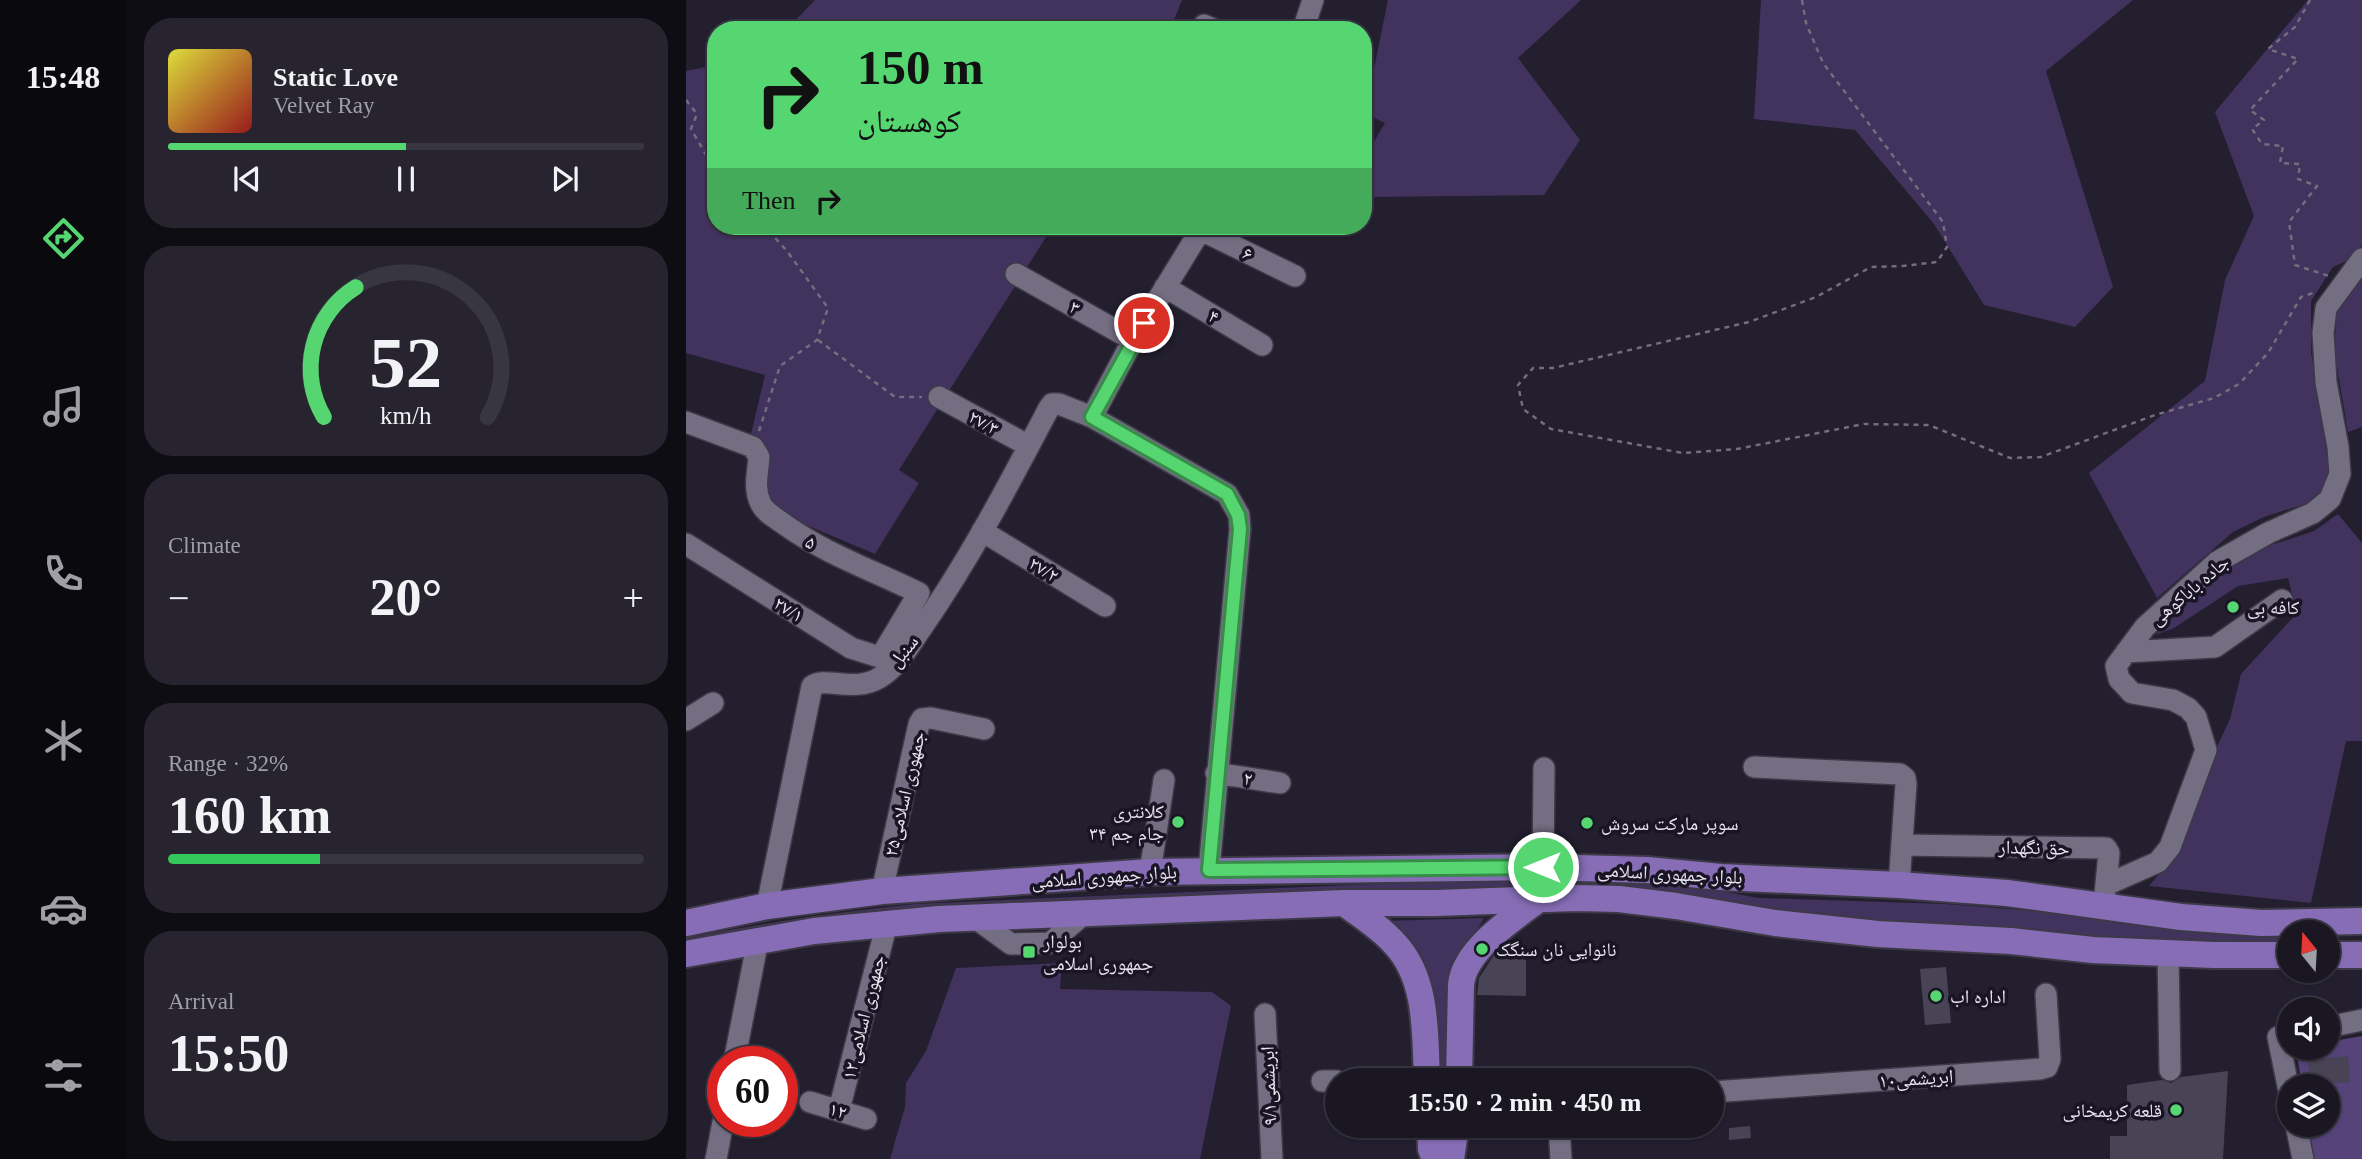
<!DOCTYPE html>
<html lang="en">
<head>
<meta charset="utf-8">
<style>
  body { margin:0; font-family:"Times New Roman","Noto Naskh Arabic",serif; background:#272430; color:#f1f3f6; height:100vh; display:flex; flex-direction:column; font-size:26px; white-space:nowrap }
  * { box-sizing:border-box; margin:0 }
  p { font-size:23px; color:#9f9fa6 }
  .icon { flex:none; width:38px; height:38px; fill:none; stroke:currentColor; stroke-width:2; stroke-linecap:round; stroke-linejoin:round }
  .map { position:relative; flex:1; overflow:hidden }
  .sheet { display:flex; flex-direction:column; gap:18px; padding:18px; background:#0e0d13; width:560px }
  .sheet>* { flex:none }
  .guide { position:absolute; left:21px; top:21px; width:665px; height:214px; border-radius:28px; box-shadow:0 2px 5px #0004,0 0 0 2px #383641; background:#56d671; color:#111; overflow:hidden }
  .needle { width:46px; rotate:342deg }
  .tools { position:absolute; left:1591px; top:920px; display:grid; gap:14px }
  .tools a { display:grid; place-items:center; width:63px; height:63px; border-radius:50%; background:#1a1723; box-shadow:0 2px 5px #0004,0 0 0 2px #383641; font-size:35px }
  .speed { position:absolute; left:21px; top:1046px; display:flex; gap:14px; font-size:35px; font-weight:700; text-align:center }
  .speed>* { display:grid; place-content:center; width:91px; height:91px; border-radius:50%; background:#1a1723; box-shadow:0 2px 5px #0004,0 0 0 2px #383641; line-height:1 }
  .speed .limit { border:10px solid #d22; background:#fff; color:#111 }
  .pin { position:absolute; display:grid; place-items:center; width:60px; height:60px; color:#fff; margin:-30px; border:4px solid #fff; border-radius:50%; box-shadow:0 2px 7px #0007 }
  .me { position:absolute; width:77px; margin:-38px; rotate:270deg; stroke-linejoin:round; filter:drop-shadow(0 0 5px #0008) }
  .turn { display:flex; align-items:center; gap:24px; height:147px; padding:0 35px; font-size:32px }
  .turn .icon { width:91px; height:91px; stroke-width:2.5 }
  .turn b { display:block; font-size:49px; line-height:60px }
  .then { display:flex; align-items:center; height:66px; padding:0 35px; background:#0003; gap:14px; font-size:26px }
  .big { font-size:52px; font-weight:700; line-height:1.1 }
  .sheet .card { flex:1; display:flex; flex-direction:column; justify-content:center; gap:10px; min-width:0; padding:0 24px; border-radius:28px; background:#272430 }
  .sheet .dial { align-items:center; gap:0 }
  .dial svg { height:182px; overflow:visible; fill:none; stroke:#383641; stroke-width:7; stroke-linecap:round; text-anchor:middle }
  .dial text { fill:#f1f3f6; stroke:none }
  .song { display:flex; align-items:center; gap:21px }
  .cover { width:84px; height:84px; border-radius:10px; background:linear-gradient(135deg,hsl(60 70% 55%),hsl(0 70% 35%)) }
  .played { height:7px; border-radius:4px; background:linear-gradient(90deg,#56d671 50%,#383641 50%) }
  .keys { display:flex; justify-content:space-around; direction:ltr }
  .heat { display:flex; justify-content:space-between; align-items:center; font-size:38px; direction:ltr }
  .charge { height:10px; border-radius:5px; background:linear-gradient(90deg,#34c759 32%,#383641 0) }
  .trip { position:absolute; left:639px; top:1068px; width:399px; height:70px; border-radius:35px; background:#1a1723; box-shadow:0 2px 5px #0004,0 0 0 2px #383641; font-weight:700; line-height:70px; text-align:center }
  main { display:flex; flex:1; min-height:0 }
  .tabs { display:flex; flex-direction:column; width:126px; justify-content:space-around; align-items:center; background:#0a090e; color:#9f9fa6 }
  .tabs .icon { width:49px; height:49px }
  .tabs .current { color:#56d671 }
  .tabs b { font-size:32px; color:#f1f3f6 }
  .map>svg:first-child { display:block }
  .green { fill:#41335d }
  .forest { fill:#55437a }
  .building { fill:#484355 }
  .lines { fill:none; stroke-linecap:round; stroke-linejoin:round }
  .minor-casing { stroke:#3d3947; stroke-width:24 }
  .major-casing { stroke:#3d3947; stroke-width:30 }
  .path { stroke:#726e7d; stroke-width:2.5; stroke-dasharray:5 5; stroke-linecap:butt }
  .minor { stroke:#736e82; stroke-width:21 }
  .major { stroke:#866db6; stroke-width:26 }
  .route-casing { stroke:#388b49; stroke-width:18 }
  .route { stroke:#56d671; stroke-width:12 }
  .poi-dot { fill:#56d671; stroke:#1a1525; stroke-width:2.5 }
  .labels { text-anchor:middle; stroke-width:7; stroke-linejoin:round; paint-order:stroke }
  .street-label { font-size:19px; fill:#e8e5f1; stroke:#1a1525 }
  .poi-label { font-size:19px; fill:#e8e5f1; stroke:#1a1525; text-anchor:start }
</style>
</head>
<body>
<main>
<nav class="tabs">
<b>15:48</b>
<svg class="icon current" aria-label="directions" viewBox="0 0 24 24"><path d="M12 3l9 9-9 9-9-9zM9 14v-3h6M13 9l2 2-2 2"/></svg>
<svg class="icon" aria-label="music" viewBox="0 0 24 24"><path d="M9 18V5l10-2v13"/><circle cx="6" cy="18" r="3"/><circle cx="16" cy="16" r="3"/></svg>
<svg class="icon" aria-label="phone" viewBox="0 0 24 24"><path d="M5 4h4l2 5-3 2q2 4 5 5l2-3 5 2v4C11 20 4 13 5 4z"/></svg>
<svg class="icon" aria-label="climate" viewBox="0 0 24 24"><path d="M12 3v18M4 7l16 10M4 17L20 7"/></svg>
<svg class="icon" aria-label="car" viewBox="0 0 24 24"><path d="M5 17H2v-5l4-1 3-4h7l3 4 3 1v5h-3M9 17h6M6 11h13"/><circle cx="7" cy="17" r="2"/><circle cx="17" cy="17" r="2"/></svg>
<svg class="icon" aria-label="filters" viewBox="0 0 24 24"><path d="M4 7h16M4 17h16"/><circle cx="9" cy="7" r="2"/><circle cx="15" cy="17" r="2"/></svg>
</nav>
<section class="sheet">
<div class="card">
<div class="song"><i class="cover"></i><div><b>Static Love</b><p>Velvet Ray</p></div></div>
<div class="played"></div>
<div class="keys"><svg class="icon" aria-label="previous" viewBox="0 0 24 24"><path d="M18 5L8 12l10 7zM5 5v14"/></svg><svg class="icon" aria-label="pause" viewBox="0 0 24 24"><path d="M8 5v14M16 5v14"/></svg><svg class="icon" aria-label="next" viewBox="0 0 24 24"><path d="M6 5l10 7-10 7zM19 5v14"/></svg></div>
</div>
<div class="card dial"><svg viewBox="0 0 100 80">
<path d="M14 69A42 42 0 1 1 86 69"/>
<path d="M14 69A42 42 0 0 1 28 12" stroke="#56d671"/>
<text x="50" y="56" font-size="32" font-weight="700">52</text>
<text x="50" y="72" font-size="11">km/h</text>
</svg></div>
<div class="card"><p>Climate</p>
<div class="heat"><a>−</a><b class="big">20°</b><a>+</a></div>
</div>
<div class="card"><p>Range · 32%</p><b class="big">160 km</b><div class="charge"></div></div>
<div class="card"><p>Arrival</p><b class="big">15:50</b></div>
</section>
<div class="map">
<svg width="1676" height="1159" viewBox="0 0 1676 1159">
  <rect width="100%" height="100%" fill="#231f2f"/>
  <path class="green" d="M 129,0 L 496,0 L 484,30 L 100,30 Z
    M 702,0 L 895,0 L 832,58 L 894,140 L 858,195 L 685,197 L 677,194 L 677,160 L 699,123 L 679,113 Z
    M 1075,0 L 1447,0 L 1360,71 L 1427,287 L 1389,327 L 1298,305 L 1248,224 L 1169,130 L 1068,119 Z
    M 1622,0 L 1676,0 L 1676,245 L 1665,259 L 1647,267 L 1625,301 L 1625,353 L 1646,457 L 1639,490 L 1625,502 L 1578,517 L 1547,532 L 1471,598 L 1403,473 L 1519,381 L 1539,280 L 1568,216 L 1529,112 Z
    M 30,65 L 30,226 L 367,226 L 213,470 L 233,483 L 189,554 L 94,514 L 76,494 L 62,447 L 79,375 L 0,353 L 0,71 Z
    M 1676,272 L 1676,427 L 1662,432 L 1648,350 L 1651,312 Z
    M 1652,514 L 1676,543 L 1676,741 L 1660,741 L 1625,903 L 1463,886 L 1488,856 L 1521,768 L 1544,719 L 1555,674 L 1611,613 L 1602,578 L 1552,586 L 1488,628 L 1469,635 L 1540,567 L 1582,546 L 1628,531 Z
    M 916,880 L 1017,888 L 1073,898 L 1259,904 L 1392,914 L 1537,935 L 1603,936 L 1603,945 L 1536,946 L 1127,920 L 945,890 L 0,945 L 0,938 C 76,923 152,912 229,904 L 712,883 Z
    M 798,918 L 763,978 L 758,1080 L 747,1080 L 745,1016 L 697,921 Z
    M 376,963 L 374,989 L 526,992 L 545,1006 L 514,1159 L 204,1159 L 219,1107 L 220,1083 L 240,1051 L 270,968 Z"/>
  <path class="forest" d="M 1676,1036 L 1676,1159 L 1627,1159 L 1622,1125 L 1642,1125 L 1642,1087 L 1616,1087 L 1610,1048 L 1642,1048 L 1642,1042 Z"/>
  <path class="building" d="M 808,955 L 840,956 L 840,996 L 791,995 L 793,978 Z
    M 1260,967 L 1265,1023 L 1239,1025 L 1234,969 Z
    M 1662,1056 L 1664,1082 L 1624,1085 L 1622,1060 Z
    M 1542,1071 L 1537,1159 L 1424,1159 L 1424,1136 L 1441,1136 L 1441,1085 L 1476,1080 L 1485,1083 L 1495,1077 Z
    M 1064,1126 L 1065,1138 L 1043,1140 L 1043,1128 Z"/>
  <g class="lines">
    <defs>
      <path id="minor" d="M 518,25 L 529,30
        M 617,30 L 627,0
        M 515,230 L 609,276
        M 330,274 L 447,340
        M 479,287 L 576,345
        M 253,397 L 343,446
        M 406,417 L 447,340 L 517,226
        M 0,422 L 67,447 L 73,457 C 72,473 67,488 75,504 C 79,512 88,517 95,522 C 137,553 186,570 233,593 L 194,658
        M 296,531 L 419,606
        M 0,544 L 165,648 L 206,661
        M 1440,652 L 1529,647 L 1596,600
        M 0,720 L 27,703
        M 1068,767 L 1214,774 L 1219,778 L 1220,784 L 1213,885
        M 530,773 L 594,783
        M 1216,845 L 1420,848 L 1423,853 L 1419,894
        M 857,867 L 858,768
        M 464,872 L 478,780
        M 1420,885 L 1472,862 L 1484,847 L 1520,750 L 1510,717 L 1502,708 L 1487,700 L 1446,693 L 1433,679 L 1430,666 L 1459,627 L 1531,562 L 1582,533 L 1627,513 L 1644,499 L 1654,474 L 1652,447 L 1640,382 L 1637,333 L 1640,308 L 1676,259
        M 196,891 L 233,724 L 236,719 L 245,718 L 298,729
        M 81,906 L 126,686 C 139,676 168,693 193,678 C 213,666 224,644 237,626 C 285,557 324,482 363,408 L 366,404 L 373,404 L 406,417 L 541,494 L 553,515 L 554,529 L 523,870
        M 289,918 L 325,944 L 364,943 L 399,913
        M 1482,953 L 1484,1070
        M 579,1014 L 586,1159
        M 1642,1027 L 1676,1020
        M 1603,1034 L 1592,1037 L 1603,1091
        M 48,1062 L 72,940
        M 636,1081 L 651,1081
        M 1026,1092 L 1354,1069 L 1361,1067 L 1364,1059 L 1360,994
        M 124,1102 L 180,1119
        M 153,1110 L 201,923
        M 873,1125 L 875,1159
        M 1610,1125 L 1617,1159
        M 30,1159 L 37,1122"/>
      <path id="major" d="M 658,903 C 676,916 695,928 709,944 C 742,979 739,1035 741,1080
        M 0,923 L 81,906 L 196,891 L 464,872 L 857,867 L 961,870 L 1035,877 L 1213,885 L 1321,893 L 1495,917 L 1575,923 L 1676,921
        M 0,954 L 128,931 L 253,919 L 658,903 L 750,903 L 890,898 L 933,899 L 990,906 L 1089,923 L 1192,934 L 1325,941 L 1407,950 L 1528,955 L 1603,955
        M 1642,955 L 1676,955
        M 773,1080 L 775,985 C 778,950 826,919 853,899
        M 744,1125 L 745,1149 L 749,1159
        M 765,1159 L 770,1125"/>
    </defs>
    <use href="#minor" class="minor-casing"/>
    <use href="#major" class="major-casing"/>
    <path class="path" d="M 1116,0 L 1120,23 L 1137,63 L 1257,222 L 1261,247 L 1251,262 L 1217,266 L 1185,267 L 1130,297 L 1063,322 L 867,368 L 847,368 L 832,385 L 837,409 L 865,429 L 997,453 L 1051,449 L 1178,424 L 1243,425 L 1324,458 L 1355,457 L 1469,415 L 1528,398 L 1553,384 L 1582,353 L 1615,297 L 1630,292
      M 1624,0 L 1609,27 L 1582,49 L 1612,59 L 1564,110 L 1578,120 L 1566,129 L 1576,144 L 1597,146 L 1594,163 L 1614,164 L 1612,179 L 1631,186 L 1603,222 L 1609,265 L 1643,276
      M 0,100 L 11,114 L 5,129 L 30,172
      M 132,340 L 209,397 L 236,397
      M 73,431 L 94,366 L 131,340 L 142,308 L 101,251 L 78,226"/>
    <use href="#minor" class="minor"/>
    <use href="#major" class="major"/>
  </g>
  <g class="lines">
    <defs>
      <path id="route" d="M 458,323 L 406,417 L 541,494 L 552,515 L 554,529 L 523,870 L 857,867"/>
    </defs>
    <use href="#route" class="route-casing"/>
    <use href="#route" class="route"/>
  </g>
  <g class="poi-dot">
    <circle cx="1547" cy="607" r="7"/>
    <circle cx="492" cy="822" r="7"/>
    <circle cx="901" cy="823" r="7"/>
    <circle cx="796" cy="949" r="7"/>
    <rect x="336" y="945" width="14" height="14" rx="3.5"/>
    <circle cx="1250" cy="996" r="7"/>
    <circle cx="1490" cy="1110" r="7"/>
  </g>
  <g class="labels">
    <g class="street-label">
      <text transform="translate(562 253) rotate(26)" y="7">۶</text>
      <text transform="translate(389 307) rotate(29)" y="7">۳</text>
      <text transform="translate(528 316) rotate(31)" y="7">۴</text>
      <text transform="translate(298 422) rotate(29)" y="7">۲۷/۳</text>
      <text transform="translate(125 542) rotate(31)" y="7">۵</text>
      <text transform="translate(358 569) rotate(31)" y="7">۲۷/۲</text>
      <text transform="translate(1503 590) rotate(-40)" y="7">جاده باباکوهی</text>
      <text transform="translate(103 609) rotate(32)" y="7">۲۷/۱</text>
      <text transform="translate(217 651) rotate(-51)" y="7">سنبل</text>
      <text transform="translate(562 778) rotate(9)" y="7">۲</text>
      <text transform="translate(218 794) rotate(-77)" y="7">جمهوری اسلامی۲۵</text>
      <text transform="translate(1348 847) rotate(1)" y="7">حق نگهدار</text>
      <text transform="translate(984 873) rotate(3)" y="7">بلوار جمهوری اسلامی</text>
      <text transform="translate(418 876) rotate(-4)" y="7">بلوار جمهوری اسلامی</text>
      <text transform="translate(177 1017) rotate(-76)" y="7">جمهوری اسلامی۱۲</text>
      <text transform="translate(1230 1078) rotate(-4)" y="7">ابریشمی۱۰</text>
      <text transform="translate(582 1086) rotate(-92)" y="7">۹/۱ابریشمی</text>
      <text transform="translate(152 1110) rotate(17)" y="7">۱۲</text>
    </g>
    <g class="poi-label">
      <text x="1561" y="614">کافه بی</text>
      <text x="478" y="818" text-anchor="end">کلانتری<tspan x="478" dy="22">۳۴ جام جم</tspan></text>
      <text x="915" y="830">سوپر مارکت سروش</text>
      <text x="357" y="948">بولوار<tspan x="357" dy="22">جمهوری اسلامی</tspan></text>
      <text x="810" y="956">نانوایی نان سنگک</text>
      <text x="1264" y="1003">اداره اب</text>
      <text x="1476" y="1117" text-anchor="end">قلعه کریمخانی</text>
    </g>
  </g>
</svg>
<div class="tools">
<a><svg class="needle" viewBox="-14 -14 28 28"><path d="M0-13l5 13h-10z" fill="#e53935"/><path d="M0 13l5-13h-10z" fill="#9f9fa6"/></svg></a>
<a><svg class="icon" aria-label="sound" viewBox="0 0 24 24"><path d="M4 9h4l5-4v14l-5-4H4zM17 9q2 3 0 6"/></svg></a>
<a><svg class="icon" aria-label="layers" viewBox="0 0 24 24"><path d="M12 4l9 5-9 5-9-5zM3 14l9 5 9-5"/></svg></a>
</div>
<div class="speed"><div class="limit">60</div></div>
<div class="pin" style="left:458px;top:323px;background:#d93025"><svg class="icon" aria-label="arrive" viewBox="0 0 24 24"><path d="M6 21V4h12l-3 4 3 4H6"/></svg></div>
<svg class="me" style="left:857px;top:867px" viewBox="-20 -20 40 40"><circle r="17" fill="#56d671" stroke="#fff" stroke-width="3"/><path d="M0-11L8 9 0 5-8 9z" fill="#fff"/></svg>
<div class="trip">15:50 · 2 min · 450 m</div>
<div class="guide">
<div class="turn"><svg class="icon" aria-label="right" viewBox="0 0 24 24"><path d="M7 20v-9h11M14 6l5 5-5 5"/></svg><div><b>150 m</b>کوهستان</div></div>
<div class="then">Then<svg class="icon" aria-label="right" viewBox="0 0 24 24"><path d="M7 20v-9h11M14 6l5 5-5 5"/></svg></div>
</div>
</div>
</main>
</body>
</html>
